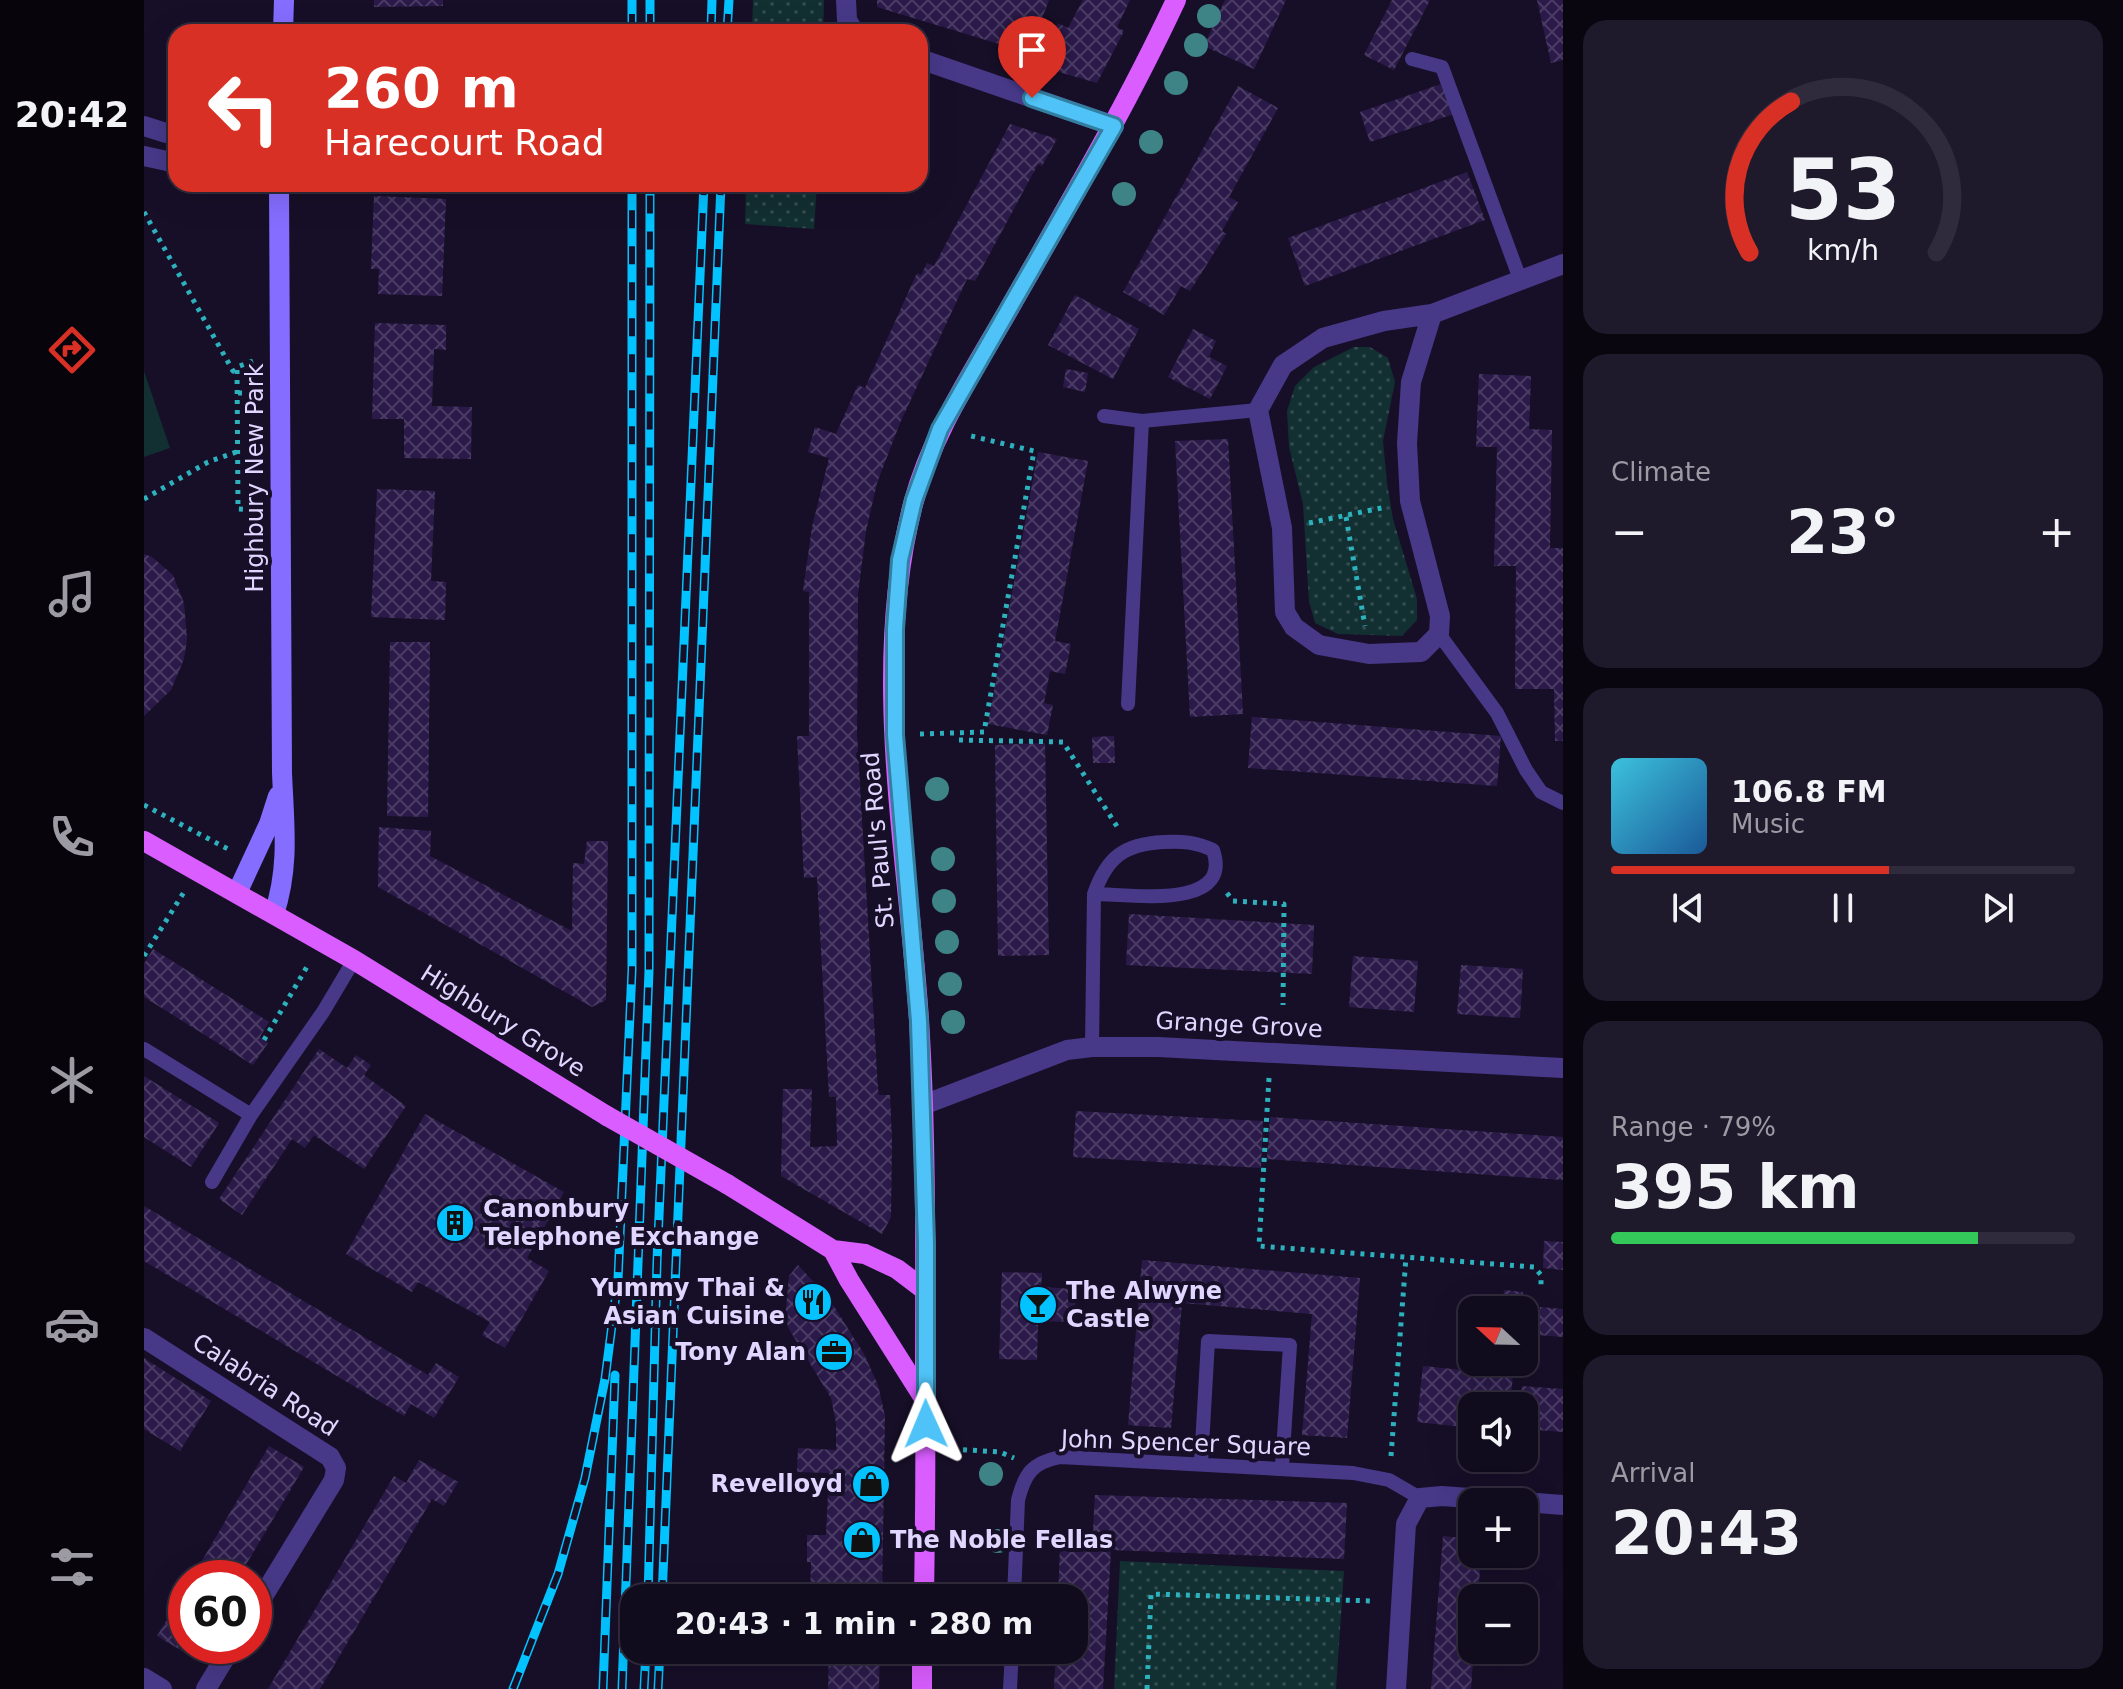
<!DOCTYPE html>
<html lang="en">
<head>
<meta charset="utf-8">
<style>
  body { margin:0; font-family:"DejaVu Sans",sans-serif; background:#1e192b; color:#f1f3f6; height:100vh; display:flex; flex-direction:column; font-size:30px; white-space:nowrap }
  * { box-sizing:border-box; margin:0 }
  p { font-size:26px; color:#9c9ba4 }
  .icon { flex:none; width:44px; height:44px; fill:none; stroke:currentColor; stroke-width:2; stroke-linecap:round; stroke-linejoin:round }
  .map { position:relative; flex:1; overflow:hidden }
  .drawer { display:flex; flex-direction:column; gap:20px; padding:20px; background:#090610; width:560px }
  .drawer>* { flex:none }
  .hud { position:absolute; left:24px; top:24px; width:760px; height:168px; border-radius:24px; box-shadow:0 8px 32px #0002,0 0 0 2px #302b3c; background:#d93025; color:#fff; overflow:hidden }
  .needle { width:52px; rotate:292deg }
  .fabs { position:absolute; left:1314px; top:1296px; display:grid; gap:16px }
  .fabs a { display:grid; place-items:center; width:80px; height:80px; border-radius:16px; background:#110b1e; box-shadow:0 8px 32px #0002,0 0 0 2px #302b3c; font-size:40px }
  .speed { position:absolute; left:24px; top:1560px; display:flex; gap:16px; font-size:40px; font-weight:700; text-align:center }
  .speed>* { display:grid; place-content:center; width:104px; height:104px; border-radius:50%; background:#110b1e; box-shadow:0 8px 32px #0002,0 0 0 2px #302b3c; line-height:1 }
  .speed .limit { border:12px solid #d22; background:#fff; color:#111 }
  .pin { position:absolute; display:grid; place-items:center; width:68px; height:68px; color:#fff; margin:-82px -34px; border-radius:50% 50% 50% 0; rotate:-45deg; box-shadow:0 0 8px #0007 }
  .pin .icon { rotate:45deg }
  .me { position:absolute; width:88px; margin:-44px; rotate:359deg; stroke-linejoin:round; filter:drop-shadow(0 0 6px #0008) }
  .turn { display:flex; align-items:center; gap:28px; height:168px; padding:0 24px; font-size:36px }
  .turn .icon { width:104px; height:104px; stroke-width:2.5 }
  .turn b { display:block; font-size:56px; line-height:68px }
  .big { font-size:60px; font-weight:700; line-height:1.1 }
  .drawer .tile { flex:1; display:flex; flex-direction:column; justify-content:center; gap:12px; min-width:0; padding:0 28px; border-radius:24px; background:#1e192b }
  .drawer .dial { align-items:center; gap:0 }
  .dial svg { height:208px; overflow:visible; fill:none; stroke:#302b3c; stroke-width:7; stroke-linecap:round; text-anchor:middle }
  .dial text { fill:#f1f3f6; stroke:none }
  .song { display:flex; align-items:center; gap:24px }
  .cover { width:96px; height:96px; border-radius:12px; background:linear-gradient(135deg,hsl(190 70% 55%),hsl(210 70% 35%)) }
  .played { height:8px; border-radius:4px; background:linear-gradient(90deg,#d93025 60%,#302b3c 60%) }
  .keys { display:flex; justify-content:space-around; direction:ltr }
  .heat { display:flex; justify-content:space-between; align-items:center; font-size:44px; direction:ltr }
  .charge { height:12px; border-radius:6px; background:linear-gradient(90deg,#34c759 79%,#302b3c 0) }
  .trip { position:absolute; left:476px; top:1584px; width:468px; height:80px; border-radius:24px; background:#110b1e; box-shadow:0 8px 32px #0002,0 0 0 2px #302b3c; font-weight:700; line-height:80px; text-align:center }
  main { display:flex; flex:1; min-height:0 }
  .tab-bar { display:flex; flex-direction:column; width:144px; justify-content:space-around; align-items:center; background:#07040c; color:#9c9ba4 }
  .tab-bar .icon { width:56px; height:56px }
  .tab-bar .current { color:#d93025 }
  .tab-bar b { font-size:36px; color:#f1f3f6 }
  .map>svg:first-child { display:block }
  .grass { fill:url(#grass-dots) }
  .pitch { fill:#122f32 }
  .building { fill:url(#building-cross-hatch) }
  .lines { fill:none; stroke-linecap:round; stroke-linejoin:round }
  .path { stroke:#2cb1bd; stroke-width:5; stroke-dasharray:4 6; stroke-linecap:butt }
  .lane { stroke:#473988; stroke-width:14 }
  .street { stroke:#473988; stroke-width:20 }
  .secondary { stroke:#856dff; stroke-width:20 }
  .primary { stroke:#d95dff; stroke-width:20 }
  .rail-casing { stroke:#02c2ff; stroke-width:9 }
  .rail { stroke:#170f28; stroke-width:6; stroke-dasharray:18; stroke-linecap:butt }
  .primary-bridge { stroke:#d95dff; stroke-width:20 }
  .tree { fill:#3e8487 }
  .route-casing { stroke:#337fa1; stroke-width:20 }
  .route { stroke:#4fc3f7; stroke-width:14 }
  .labels { text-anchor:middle; stroke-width:8; stroke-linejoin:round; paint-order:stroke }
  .street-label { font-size:24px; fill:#e0d6ff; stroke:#170f28 }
  .poi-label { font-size:24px; font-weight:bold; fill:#e0d6ff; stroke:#170f28; text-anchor:start }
</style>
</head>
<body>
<main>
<nav class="tab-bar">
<b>20:42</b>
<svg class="icon current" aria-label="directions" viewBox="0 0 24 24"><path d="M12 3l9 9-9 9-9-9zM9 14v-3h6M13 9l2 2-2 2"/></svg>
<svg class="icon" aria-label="music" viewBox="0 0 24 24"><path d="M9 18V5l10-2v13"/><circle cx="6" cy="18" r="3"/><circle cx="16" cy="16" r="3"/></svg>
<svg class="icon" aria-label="phone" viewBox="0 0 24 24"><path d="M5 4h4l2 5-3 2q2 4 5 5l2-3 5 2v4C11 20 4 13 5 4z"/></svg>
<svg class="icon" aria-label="climate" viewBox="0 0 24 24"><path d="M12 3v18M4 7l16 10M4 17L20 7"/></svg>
<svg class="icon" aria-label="car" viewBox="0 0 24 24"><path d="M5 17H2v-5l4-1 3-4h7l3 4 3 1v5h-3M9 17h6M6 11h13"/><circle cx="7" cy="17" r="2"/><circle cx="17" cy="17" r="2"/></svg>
<svg class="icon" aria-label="filters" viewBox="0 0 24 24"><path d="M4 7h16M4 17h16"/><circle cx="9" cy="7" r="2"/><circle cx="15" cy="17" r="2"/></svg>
</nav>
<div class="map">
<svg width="1419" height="1689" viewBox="0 0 1419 1689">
  <defs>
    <pattern id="grass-dots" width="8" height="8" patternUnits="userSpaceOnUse" patternTransform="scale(2)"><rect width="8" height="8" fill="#122f32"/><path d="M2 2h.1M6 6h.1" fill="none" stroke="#344c51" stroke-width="1.8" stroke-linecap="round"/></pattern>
    <pattern id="building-cross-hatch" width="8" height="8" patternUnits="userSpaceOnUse" patternTransform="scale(2)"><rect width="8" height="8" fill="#2b1a49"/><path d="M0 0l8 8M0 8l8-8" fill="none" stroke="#493b64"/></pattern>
  </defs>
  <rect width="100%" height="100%" fill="#170f28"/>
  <path class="grass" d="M 609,0 L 680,0 L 679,32 L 608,32 Z
    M 602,184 L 673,184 L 670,229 L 601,224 Z
    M 1210,347 L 1226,347 L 1244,358 L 1251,382 L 1239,441 L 1243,483 L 1249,519 L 1273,599 L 1273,620 L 1258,636 L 1194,634 L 1171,623 L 1165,601 L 1159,504 L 1145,447 L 1143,411 L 1151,386 L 1170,367 Z
    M 976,1561 L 1200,1571 L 1192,1689 L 970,1689 Z"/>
  <path class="pitch" d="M 0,371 L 26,448 L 0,457 Z"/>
  <path class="building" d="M 230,0 L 299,0 L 299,6 L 230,7 Z
    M 733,0 L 905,0 L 885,53 L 733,7 Z
    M 939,0 L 986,0 L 973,27 L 980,31 L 953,83 L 891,65 L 914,23 L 924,28 Z
    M 1081,0 L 1142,0 L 1110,69 L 1060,46 Z
    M 1248,0 L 1286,0 L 1250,70 L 1220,55 Z
    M 1393,0 L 1419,0 L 1419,60 L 1407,63 Z
    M 1300,83 L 1310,114 L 1226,142 L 1216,112 Z
    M 1094,86 L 1134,108 L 1085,197 L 1094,202 L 1078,231 L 1082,234 L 1046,291 L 1037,286 L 1020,315 L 979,292 Z
    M 866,124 L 913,139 L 898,166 L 894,164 L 831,281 L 823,279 L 756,423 L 733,483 L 722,531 L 714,594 L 713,735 L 734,1089 L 735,1095 L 746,1095 L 748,1140 L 747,1217 L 738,1234 L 637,1176 L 639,1089 L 668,1089 L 666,1147 L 693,1146 L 692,1097 L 685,1097 L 673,877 L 660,878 L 653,736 L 665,736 L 665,592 L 659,591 L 668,527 L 685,458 L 664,452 L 671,427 L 692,434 L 714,385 L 721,388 L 773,273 L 777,275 L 783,263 L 790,266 Z
    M 1323,172 L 1341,220 L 1161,286 L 1144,238 Z
    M 230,196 L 302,199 L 298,296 L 234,294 L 235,269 L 227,269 Z
    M 931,295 L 995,329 L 969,379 L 904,345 Z
    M 231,323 L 302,325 L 302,350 L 290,349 L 288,406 L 328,407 L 327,459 L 260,458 L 260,419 L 228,419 Z
    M 1049,329 L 1072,341 L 1065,357 L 1083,366 L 1066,399 L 1024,377 Z
    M 922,369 L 944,373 L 941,392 L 919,387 Z
    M 1335,374 L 1387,376 L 1385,429 L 1408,430 L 1406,548 L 1419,548 L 1419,741 L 1411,741 L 1410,689 L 1371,689 L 1372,566 L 1350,566 L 1353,447 L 1332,447 Z
    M 1084,439 L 1099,714 L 1046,717 L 1031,441 Z
    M 894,452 L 944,461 L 911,641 L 927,644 L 921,674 L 906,671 L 900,703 L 909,705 L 903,735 L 844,724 Z
    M 233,489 L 291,491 L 287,581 L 302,582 L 301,620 L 227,617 Z
    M 0,554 L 8,557 L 29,575 L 40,603 L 43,639 L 40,659 L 27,690 L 0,716 Z
    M 246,642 L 286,642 L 284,817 L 243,816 Z
    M 1108,717 L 1357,736 L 1353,786 L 1104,768 Z
    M 970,736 L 971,763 L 949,763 L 948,737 Z
    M 901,743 L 905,955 L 854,956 L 851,745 Z
    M 235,827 L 287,831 L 286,856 L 428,931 L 429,863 L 440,864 L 443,841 L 464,841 L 462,1000 L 448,1007 L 234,887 Z
    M 985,914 L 1170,925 L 1168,974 L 982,965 Z
    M 9,949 L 125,1022 L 116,1037 L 124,1043 L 109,1065 L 0,997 L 0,964 Z
    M 1209,956 L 1274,961 L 1270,1012 L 1205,1007 Z
    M 1317,965 L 1379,969 L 1376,1018 L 1313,1014 Z
    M 175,1049 L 203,1068 L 212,1055 L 227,1065 L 220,1075 L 262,1106 L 220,1169 L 170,1135 L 161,1148 L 148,1139 L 98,1215 L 75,1199 Z
    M 0,1076 L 75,1123 L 47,1167 L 0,1137 Z
    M 932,1111 L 1119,1121 L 1117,1168 L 929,1157 Z
    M 281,1114 L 420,1192 L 383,1258 L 405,1271 L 361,1348 L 338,1335 L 346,1322 L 274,1282 L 268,1292 L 202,1254 Z
    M 1126,1117 L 1419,1137 L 1419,1180 L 1123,1159 Z
    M 0,1206 L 284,1375 L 292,1363 L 315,1377 L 290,1418 L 267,1404 L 260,1416 L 0,1261 Z
    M 1400,1241 L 1419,1242 L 1419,1270 L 1399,1268 Z
    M 998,1260 L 1216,1278 L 1203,1438 L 1158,1435 L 1168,1314 L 1038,1303 L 1027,1428 L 984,1425 Z
    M 654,1265 L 686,1300 L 720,1354 L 734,1385 L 741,1416 L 738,1598 L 666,1598 L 667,1562 L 663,1562 L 663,1535 L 682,1535 L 685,1473 L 653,1472 L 654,1448 L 692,1450 L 692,1423 L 687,1398 L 645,1329 L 641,1318 L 645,1276 Z
    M 858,1272 L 898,1273 L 897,1287 L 932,1289 L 931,1322 L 894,1321 L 893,1360 L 855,1359 Z
    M 1360,1290 L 1379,1292 L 1377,1310 L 1358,1310 Z
    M 1396,1307 L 1419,1309 L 1419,1337 L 1393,1335 Z
    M 0,1358 L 67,1401 L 36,1451 L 0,1429 Z
    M 1279,1366 L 1369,1375 L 1366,1406 L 1328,1406 L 1328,1428 L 1273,1422 Z
    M 1378,1386 L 1419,1389 L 1419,1432 L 1380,1429 L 1380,1406 L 1376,1406 Z
    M 125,1446 L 160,1467 L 94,1578 L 48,1578 Z
    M 275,1460 L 314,1482 L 300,1506 L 288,1499 L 176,1689 L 124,1689 L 250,1476 L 262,1483 Z
    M 951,1495 L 1203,1503 L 1200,1559 L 967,1550 L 959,1689 L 910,1689 L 912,1650 L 930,1650 L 930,1598 L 914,1598 L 916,1546 L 948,1548 Z
    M 1299,1536 L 1328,1539 L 1328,1554 L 1337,1554 L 1334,1598 L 1328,1598 L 1330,1650 L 1327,1689 L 1287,1689 Z
    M 42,1588 L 42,1646 L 54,1646 L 48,1657 L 13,1636 Z
    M 685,1650 L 736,1650 L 735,1689 L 684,1689 Z"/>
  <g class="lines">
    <path class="path" d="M 0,212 L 89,371 L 93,373
      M 109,361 L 93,367 L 94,509 L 112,510
      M 94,393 L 102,393
      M 0,499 L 64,462 L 95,451
      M 1202,517 L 1221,626
      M 1165,523 L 1242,507
      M 776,734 L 840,732 L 890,451 L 823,435
      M 815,740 L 919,742 L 974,828
      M 0,805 L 84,849
      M 1083,893 L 1089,901 L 1140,904 L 1139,1005
      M 0,956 L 40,892
      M 120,1040 L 164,965
      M 1125,1078 L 1115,1246 L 1390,1267 L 1397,1275 L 1397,1287
      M 809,1449 L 856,1452 L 870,1458
      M 1247,1456 L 1262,1257
      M 1003,1689 L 1007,1594 L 1229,1601"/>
    <path class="lane" d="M 1268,59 L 1298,67 L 1376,279
      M 960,416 L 998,421
      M 1295,634 L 1353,713 L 1382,770 L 1397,792 L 1419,803
      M 984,704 L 998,421 L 1114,410
      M 948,1047 L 950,894 C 963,857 980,844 1020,842 C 1038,841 1052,842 1069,850 C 1090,911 985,894 950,894
      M 0,1049 L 107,1115
      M 68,1182 L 107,1115 L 179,1012 L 210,960
      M 1057,1463 L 1064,1341 L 1146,1345 L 1138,1467
      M 870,1598 L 874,1500 C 881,1473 888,1463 916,1457 L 1209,1473 L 1245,1480 L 1276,1498
      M 866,1689 L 868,1650"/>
    <path class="street" d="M 702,0 L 703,20 L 710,32
      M 776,59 L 970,126
      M 0,126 L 22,133 L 32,133
      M 0,156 L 32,163
      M 1288,314 L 1267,382 L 1263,443 L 1266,501 L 1296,616 L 1295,634 L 1277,652 L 1225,654 L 1175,645 L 1150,627 L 1141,612 L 1138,528 L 1114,410 L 1139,365 L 1179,338 L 1240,321 L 1288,314 L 1419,264
      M 779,1105 L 923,1050 L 948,1047 L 1014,1047 L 1419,1068
      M 0,1338 L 186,1457 L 192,1468 L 190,1480 L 110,1611
      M 1380,1502 L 1419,1505
      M 0,1678 L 18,1689
      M 62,1689 L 88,1646
      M 1252,1689 L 1262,1524 L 1276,1498 L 1298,1496 L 1380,1502"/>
    <path class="secondary" d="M 139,32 L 140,0
      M 93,893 L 125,824 L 134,796
      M 130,914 C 146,866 140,823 138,773 L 135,184"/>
    <path class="primary" d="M 0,841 L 210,960 L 463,1116
      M 583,1184 L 689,1250 L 721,1254 L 753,1269 L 782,1291
      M 689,1250 L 705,1280 L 781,1400
      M 780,1598 C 781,1531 782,1464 781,1397 C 781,1272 783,1146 775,1020 C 764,851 726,672 769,504 C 788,433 829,372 865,309 C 923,207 982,107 1032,0
      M 778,1689 L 778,1650"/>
    <defs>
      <path id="rail" d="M 488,32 L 488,0
        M 506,32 L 506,0
        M 567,32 L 568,0
        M 583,32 L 585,0
        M 504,1598 L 513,1262 L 560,184
        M 518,1598 L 577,184
        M 369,1689 L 414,1574 L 441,1478 L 461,1379 L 474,1279 L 488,970 L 488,184
        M 459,1689 L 471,1375
        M 478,1689 L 505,970 L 506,184
        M 500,1689 L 502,1650
        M 514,1689 L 516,1650"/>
    </defs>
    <use href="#rail" class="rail-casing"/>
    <use href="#rail" class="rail"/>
    <path class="primary-bridge" d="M 463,1116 L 583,1184"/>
  </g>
  <g class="tree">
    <circle cx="1065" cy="16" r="12"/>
    <circle cx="1052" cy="45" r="12"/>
    <circle cx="1032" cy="83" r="12"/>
    <circle cx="1007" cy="142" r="12"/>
    <circle cx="980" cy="194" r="12"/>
    <circle cx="793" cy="789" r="12"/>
    <circle cx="799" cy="859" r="12"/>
    <circle cx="800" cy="901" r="12"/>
    <circle cx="803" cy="942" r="12"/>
    <circle cx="806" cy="984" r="12"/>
    <circle cx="809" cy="1022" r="12"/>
    <circle cx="847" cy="1474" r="12"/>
    <circle cx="854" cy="1541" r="12"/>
  </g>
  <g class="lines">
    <defs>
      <path id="route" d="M 782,1424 L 782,1243 L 775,1021 L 751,735 L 751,629 L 756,560 L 770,500 L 796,429 L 970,126 L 888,98"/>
    </defs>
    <use href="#route" class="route-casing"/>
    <use href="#route" class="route"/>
  </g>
  <defs>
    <symbol id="building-disc" viewBox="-11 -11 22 22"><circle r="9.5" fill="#02c2ff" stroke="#170f28"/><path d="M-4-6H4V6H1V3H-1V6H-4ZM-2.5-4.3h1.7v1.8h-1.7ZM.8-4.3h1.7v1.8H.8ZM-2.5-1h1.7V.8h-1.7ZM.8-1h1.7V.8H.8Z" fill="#111"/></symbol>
    <symbol id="restaurant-disc" viewBox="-11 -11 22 22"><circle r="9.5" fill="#02c2ff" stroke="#170f28"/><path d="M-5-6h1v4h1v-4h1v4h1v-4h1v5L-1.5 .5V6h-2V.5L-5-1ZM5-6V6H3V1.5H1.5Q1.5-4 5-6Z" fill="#111"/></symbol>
    <symbol id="bar-disc" viewBox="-11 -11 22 22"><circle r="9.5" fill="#02c2ff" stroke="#170f28"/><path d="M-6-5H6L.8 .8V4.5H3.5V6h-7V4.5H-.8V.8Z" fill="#111"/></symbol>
    <symbol id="office-disc" viewBox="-11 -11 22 22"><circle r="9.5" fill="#02c2ff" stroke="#170f28"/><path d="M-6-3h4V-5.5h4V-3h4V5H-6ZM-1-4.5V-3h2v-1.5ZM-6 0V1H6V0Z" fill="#111"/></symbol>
    <symbol id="shop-disc" viewBox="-11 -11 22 22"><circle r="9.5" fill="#02c2ff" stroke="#170f28"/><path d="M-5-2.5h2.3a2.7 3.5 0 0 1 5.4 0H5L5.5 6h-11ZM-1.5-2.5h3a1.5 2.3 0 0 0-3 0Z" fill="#111"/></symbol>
  </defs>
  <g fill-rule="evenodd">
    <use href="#building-disc" x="289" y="1201" width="44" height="44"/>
    <use href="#restaurant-disc" x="647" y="1280" width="44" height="44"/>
    <use href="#bar-disc" x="872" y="1283" width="44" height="44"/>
    <use href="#office-disc" x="668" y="1330" width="44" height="44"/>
    <use href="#shop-disc" x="705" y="1462" width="44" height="44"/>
    <use href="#shop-disc" x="696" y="1518" width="44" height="44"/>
  </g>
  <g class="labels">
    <g class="street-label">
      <text transform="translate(111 478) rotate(-90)" y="8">Highbury New Park</text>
      <text transform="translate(734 840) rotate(-95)" y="8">St. Paul's Road</text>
      <text transform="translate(359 1021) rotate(32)" y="8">Highbury Grove</text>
      <text transform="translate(1095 1025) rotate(3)" y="8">Grange Grove</text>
      <text transform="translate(121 1385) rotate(33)" y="8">Calabria Road</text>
      <text transform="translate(1042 1443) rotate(2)" y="8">John Spencer Square</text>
    </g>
    <g class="poi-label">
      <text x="339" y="1217">Canonbury<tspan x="339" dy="28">Telephone Exchange</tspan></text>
      <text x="641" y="1296" text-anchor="end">Yummy Thai &amp;<tspan x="641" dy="28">Asian Cuisine</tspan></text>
      <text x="922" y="1299">The Alwyne<tspan x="922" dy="28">Castle</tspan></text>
      <text x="662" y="1360" text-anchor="end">Tony Alan</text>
      <text x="699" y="1492" text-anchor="end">Revelloyd</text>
      <text x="746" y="1548">The Noble Fellas</text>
    </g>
  </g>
</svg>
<div class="fabs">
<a><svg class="needle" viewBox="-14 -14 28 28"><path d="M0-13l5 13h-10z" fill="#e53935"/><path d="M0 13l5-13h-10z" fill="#9c9ba4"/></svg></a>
<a><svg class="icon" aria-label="sound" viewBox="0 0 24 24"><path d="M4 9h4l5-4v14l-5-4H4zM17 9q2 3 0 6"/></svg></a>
<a>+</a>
<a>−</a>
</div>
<div class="speed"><div class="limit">60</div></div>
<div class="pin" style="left:888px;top:98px;background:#d93025"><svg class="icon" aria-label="arrive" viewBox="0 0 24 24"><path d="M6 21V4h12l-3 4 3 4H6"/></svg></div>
<svg class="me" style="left:782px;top:1424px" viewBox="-20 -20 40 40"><path d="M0-17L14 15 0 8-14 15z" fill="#4fc3f7" stroke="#fff" stroke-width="4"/></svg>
<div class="trip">20:43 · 1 min · 280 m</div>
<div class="hud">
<div class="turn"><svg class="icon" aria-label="left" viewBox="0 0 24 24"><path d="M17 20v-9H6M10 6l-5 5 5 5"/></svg><div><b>260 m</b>Harecourt Road</div></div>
</div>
</div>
<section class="drawer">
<div class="tile dial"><svg viewBox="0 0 100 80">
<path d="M14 69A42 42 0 1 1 86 69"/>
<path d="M14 69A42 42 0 0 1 30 11" stroke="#d93025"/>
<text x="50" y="56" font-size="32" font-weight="700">53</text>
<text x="50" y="72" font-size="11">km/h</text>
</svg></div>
<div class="tile"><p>Climate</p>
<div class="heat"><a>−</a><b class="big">23°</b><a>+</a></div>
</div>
<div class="tile">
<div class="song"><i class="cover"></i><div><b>106.8 FM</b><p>Music</p></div></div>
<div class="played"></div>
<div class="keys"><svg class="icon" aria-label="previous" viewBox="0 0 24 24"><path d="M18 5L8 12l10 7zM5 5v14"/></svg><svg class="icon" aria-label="pause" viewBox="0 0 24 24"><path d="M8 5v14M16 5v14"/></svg><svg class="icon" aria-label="next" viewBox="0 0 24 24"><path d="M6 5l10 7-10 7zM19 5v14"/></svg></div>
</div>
<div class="tile"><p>Range · 79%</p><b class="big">395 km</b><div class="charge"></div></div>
<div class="tile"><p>Arrival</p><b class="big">20:43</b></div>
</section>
</main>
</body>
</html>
